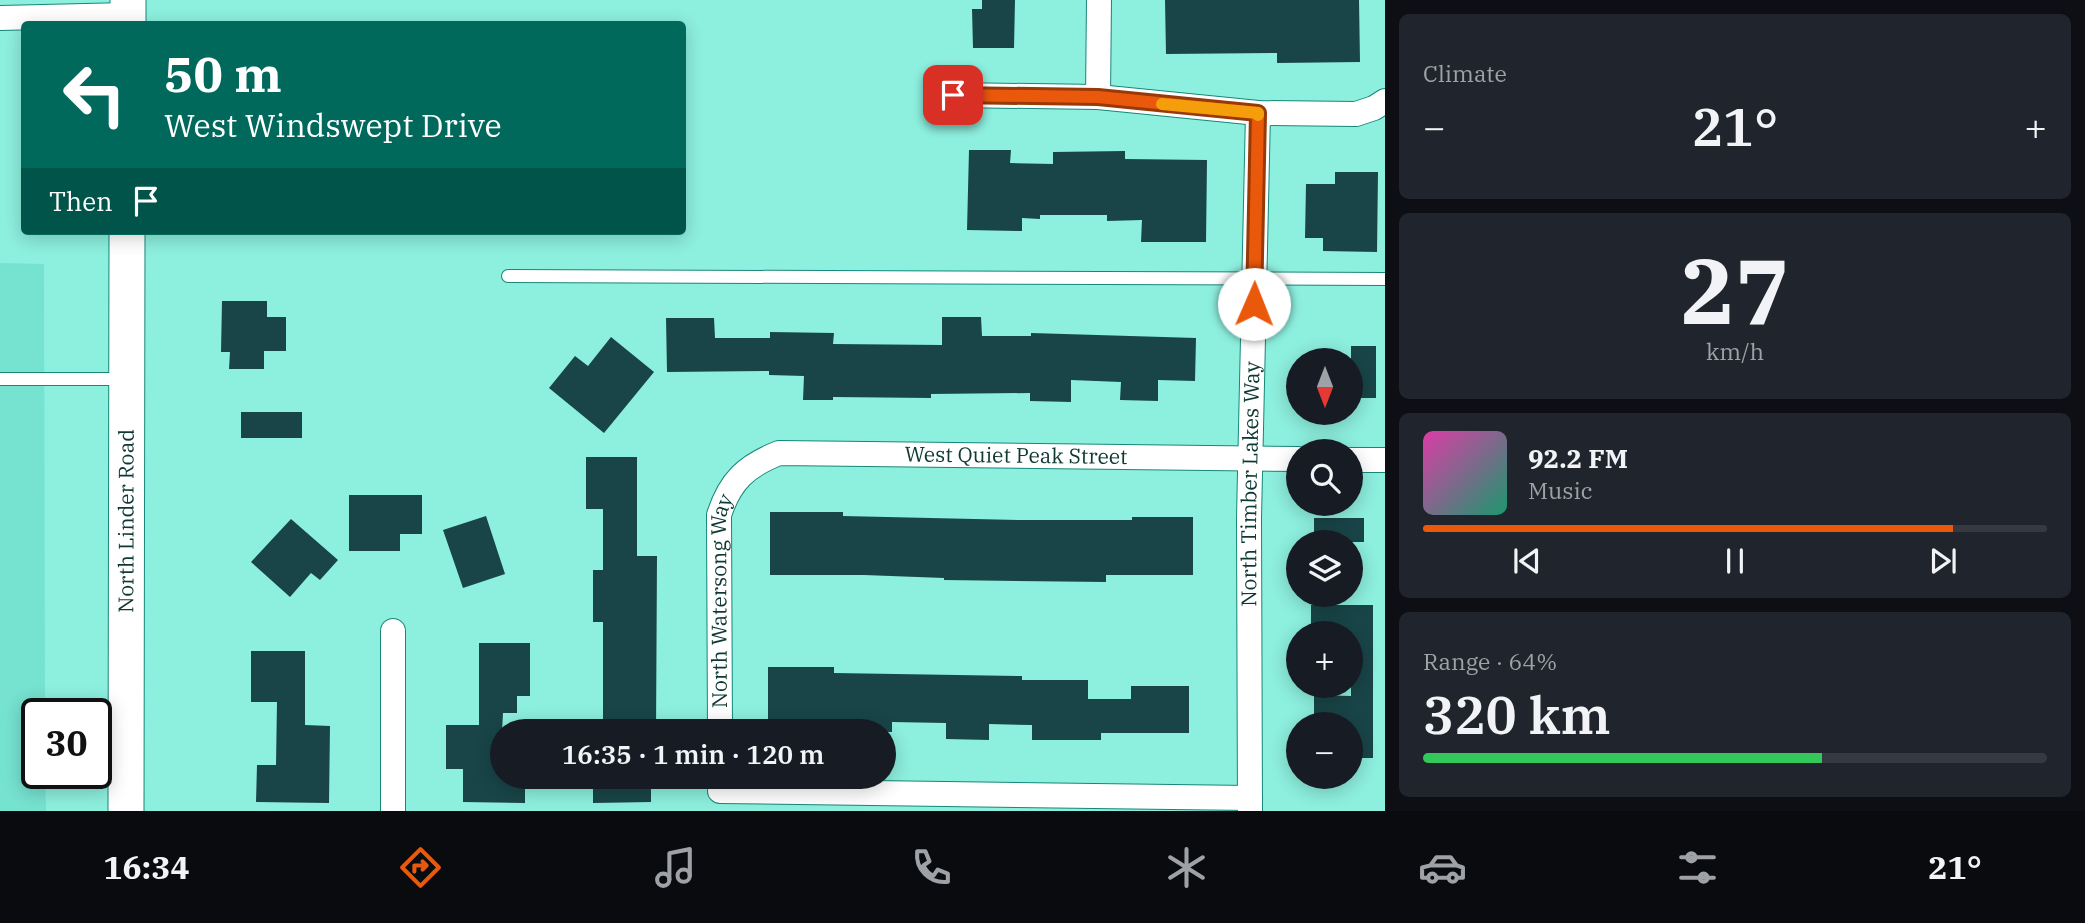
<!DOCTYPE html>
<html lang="en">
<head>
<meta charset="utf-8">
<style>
  body { margin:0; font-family:"IBM Plex Serif",serif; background:#20242c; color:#f1f3f6; height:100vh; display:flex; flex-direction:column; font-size:26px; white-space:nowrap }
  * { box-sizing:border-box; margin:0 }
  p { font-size:23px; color:#9ea1a6 }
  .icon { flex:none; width:38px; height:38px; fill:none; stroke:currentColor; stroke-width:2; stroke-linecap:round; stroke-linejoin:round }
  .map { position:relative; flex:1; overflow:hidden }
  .side { display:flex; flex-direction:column; gap:14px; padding:14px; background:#0d0f14; width:700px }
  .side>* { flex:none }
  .hud { position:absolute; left:21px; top:21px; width:665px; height:214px; border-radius:7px; box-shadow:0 4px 18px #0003; background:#00695c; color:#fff; overflow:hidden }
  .needle { width:46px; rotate:180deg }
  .buttons { position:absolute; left:1286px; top:348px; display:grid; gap:14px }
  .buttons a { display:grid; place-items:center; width:77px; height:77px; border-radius:50%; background:#171b24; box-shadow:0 4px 18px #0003; font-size:35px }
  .speed { position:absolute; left:21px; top:698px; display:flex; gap:14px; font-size:35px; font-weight:700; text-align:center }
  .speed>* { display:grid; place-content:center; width:91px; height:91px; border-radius:50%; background:#171b24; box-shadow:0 4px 18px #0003; line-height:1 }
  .speed .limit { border:4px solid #111; border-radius:10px; background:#fff; color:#111 }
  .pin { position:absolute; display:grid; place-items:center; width:60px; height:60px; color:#fff; margin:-30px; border-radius:14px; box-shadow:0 4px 10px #0006 }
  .me { position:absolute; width:77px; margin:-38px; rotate:1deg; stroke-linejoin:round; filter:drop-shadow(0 0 5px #0008) }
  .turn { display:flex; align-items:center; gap:24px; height:147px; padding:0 28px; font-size:32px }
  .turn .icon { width:91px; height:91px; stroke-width:2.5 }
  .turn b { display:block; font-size:49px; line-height:60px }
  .then { display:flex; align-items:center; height:66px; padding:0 28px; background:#0003; gap:14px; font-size:26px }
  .big { font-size:52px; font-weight:600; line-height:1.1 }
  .side .widget { flex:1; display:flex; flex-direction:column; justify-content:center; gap:10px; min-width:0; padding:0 24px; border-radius:10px; background:#20242c }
  .side .dial { align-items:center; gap:0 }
  .dial b { font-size:91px; line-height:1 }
  .song { display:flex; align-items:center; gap:21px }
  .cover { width:84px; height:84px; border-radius:10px; background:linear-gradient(135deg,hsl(320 70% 55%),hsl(160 70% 35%)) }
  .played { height:7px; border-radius:4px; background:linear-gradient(90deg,#ea580c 85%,#363941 85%) }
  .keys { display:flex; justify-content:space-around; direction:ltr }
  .heat { display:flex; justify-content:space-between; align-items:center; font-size:38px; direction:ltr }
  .charge { height:10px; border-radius:5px; background:linear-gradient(90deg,#34c759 64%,#363941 0) }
  .trip { position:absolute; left:490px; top:719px; width:406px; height:70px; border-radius:35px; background:#171b24; box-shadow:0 4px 18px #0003; font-weight:600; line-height:70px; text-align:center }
  .tab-bar { display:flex; height:112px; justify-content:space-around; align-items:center; background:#090b0e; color:#9ea1a6 }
  .tab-bar .icon { width:49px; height:49px }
  .tab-bar .current { color:#ea580c }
  .tab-bar b { font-size:32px; color:#f1f3f6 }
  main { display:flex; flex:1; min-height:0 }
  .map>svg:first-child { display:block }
  .built { fill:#76e2d0 }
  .building { fill:#194548 }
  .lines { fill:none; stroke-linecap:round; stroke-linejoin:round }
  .service-casing { stroke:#178779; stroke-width:14 }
  .minor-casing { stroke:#178779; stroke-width:26 }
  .secondary-casing { stroke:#178779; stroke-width:37 }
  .service { stroke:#fff; stroke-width:12 }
  .minor { stroke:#fff; stroke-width:24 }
  .secondary { stroke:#fff; stroke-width:35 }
  .route-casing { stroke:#983908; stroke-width:18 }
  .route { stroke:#ea580c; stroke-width:12 }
  .slow { stroke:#f59e0b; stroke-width:12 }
  .labels { text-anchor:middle; stroke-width:7; stroke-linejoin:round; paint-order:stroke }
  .street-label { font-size:21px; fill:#0e3933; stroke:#edfffb }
</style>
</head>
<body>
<main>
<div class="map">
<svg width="1385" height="811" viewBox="0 0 1385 811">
  <rect width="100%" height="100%" fill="#8defde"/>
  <path class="built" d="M 0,263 L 44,264 L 45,714 L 37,714 L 37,774 L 45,774 L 46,811 L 0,811 Z"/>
  <path class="building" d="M 982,0 L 1015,0 L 1014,48 L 973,48 L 972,9 L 982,9 Z
    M 1165,0 L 1359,0 L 1360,62 L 1277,63 L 1277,53 L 1166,54 Z
    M 969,150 L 1011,150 L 1010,163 L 1053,164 L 1053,152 L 1125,151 L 1125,159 L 1207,160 L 1206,242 L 1141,242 L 1142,220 L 1107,221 L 1107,215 L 1040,215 L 1040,219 L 1022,218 L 1022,231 L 967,230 Z
    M 1335,172 L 1378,172 L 1377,252 L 1323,251 L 1323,238 L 1305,238 L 1306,184 L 1335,184 Z
    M 222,301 L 267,301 L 267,317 L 286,317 L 286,351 L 264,351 L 264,369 L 229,369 L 230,352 L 221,352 Z
    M 942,317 L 981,317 L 982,336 L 1031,336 L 1031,333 L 1196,338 L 1195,381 L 1158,380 L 1158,401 L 1120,400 L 1121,382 L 1071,380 L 1071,402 L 1030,401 L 1030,393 L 931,394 L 931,398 L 833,397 L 833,400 L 803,400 L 804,376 L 769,375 L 769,371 L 667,372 L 666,318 L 714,318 L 715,338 L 770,338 L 770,332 L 834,333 L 833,344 L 942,345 Z
    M 611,337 L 654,372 L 604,433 L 549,388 L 575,356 L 588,366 Z
    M 1351,346 L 1376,346 L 1376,398 L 1351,398 Z
    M 241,412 L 302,412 L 302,438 L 241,438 Z
    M 586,457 L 637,457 L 637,556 L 657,556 L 656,732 L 603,732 L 603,622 L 593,622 L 593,570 L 603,570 L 603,509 L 586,509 Z
    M 349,495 L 422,495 L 422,534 L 400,534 L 400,551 L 349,551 Z
    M 770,512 L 843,512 L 843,516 L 1020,520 L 1132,520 L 1132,517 L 1193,517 L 1193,575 L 1106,575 L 1106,582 L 944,580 L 944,578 L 864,575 L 770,575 Z
    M 486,516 L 505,574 L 463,588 L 443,530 Z
    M 1314,518 L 1364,518 L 1364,542 L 1314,542 Z
    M 291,519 L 338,560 L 320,580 L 311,573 L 290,597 L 251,562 Z
    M 1311,605 L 1373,605 L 1373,758 L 1351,758 L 1351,724 L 1314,724 L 1314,695 L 1351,696 L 1351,634 L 1311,634 Z
    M 479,643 L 530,643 L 530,696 L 517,696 L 517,713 L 503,713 L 502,732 L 502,777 L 525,777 L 525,803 L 463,802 L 463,769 L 446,769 L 446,725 L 479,725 Z
    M 251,651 L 305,651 L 305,725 L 330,726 L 329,803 L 256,802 L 257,765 L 276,765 L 277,702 L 251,702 Z
    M 768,667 L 834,667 L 834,673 L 1022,676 L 1022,680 L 1088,680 L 1088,699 L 1131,699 L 1131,686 L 1189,686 L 1189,733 L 1101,733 L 1101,740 L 1032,740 L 1032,725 L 989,724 L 989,740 L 946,739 L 946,723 L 892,722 L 892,732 L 768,730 Z
    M 593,777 L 651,777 L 651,802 L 593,803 Z"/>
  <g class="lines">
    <defs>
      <path id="service" d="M 508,276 L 1385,279
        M 0,379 L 125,379"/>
      <g id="minor">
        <path d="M 0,18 L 128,15"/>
        <path d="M 953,95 L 1098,97 L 1258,113 L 1356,114 L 1374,108 L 1385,101"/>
        <path d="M 1098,97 L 1099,0"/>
        <path d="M 1351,460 L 1385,460"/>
        <path d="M 393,631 L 393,811"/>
        <path id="s1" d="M 720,732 L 719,515 C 730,481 746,466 779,453 L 1298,459"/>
        <path d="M 720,791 L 1250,798"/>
        <path id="s2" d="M 1250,811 L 1249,518 L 1258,113"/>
      </g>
      <g id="secondary">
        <path d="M 128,24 L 128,0"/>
        <path id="s3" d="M 126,811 L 127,231"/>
      </g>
    </defs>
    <use href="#service" class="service-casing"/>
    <use href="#minor" class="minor-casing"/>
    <use href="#secondary" class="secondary-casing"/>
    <use href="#service" class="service"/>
    <use href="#minor" class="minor"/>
    <use href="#secondary" class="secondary"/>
  </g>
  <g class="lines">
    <defs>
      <path id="route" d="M 953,95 L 1098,97 L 1258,113 L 1254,304"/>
    </defs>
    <use href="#route" class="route-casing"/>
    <use href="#route" class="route"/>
    <path class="slow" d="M 1162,104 L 1258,113 L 1258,115"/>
  </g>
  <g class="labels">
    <g class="street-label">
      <text dy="7" stroke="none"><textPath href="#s1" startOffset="544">West Quiet Peak Street</textPath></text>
      <text dy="7" stroke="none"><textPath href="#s2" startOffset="327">North Timber Lakes Way</textPath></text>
      <text dy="7" stroke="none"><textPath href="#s3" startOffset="290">North Linder Road</textPath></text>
      <text dy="7" stroke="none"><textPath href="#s1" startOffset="131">North Watersong Way</textPath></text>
    </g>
  </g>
</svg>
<div class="buttons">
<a><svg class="needle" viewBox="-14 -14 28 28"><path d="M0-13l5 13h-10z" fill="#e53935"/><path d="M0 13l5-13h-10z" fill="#9ea1a6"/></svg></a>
<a><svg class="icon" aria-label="search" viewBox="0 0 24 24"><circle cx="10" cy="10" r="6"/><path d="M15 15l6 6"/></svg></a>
<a><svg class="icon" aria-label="layers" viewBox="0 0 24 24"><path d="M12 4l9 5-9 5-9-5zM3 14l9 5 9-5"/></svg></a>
<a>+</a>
<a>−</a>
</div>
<div class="speed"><div class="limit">30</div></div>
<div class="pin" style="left:953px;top:95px;background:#d93025"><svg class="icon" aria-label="arrive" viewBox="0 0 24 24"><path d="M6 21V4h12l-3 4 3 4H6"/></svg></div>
<svg class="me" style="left:1254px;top:304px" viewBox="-20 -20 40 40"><circle r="19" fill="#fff"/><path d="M0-13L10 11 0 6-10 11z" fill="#ea580c"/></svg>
<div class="trip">16:35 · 1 min · 120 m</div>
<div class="hud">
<div class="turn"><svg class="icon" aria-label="left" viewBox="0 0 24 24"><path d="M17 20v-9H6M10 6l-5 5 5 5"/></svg><div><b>50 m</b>West Windswept Drive</div></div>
<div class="then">Then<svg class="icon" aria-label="arrive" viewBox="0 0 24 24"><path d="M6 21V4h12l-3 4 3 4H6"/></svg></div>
</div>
</div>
<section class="side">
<div class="widget"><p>Climate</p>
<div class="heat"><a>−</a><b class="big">21°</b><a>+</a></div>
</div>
<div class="widget dial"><b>27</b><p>km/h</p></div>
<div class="widget">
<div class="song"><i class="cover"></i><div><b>92.2 FM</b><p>Music</p></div></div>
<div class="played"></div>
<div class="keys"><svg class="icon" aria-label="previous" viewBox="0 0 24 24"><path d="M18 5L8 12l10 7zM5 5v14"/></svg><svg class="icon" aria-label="pause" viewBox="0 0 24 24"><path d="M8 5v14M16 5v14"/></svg><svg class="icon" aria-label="next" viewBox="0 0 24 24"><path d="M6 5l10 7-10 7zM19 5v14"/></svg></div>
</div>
<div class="widget"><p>Range · 64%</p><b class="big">320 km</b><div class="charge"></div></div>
</section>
</main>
<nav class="tab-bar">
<b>16:34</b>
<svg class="icon current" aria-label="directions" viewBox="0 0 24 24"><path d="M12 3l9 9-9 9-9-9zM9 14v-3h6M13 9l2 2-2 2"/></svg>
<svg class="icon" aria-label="music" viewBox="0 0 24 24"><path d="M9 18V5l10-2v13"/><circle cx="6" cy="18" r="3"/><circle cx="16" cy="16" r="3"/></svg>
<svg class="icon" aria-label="phone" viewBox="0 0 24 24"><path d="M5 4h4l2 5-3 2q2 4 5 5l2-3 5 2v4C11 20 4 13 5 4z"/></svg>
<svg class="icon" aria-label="climate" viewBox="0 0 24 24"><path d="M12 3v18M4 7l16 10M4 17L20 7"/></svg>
<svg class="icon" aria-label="car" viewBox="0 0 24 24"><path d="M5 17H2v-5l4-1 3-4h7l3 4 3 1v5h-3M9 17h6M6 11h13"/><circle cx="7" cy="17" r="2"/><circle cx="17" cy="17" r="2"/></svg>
<svg class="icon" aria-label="filters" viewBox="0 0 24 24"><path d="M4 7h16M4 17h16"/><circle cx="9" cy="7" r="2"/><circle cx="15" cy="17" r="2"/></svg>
<b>21°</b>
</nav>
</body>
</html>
